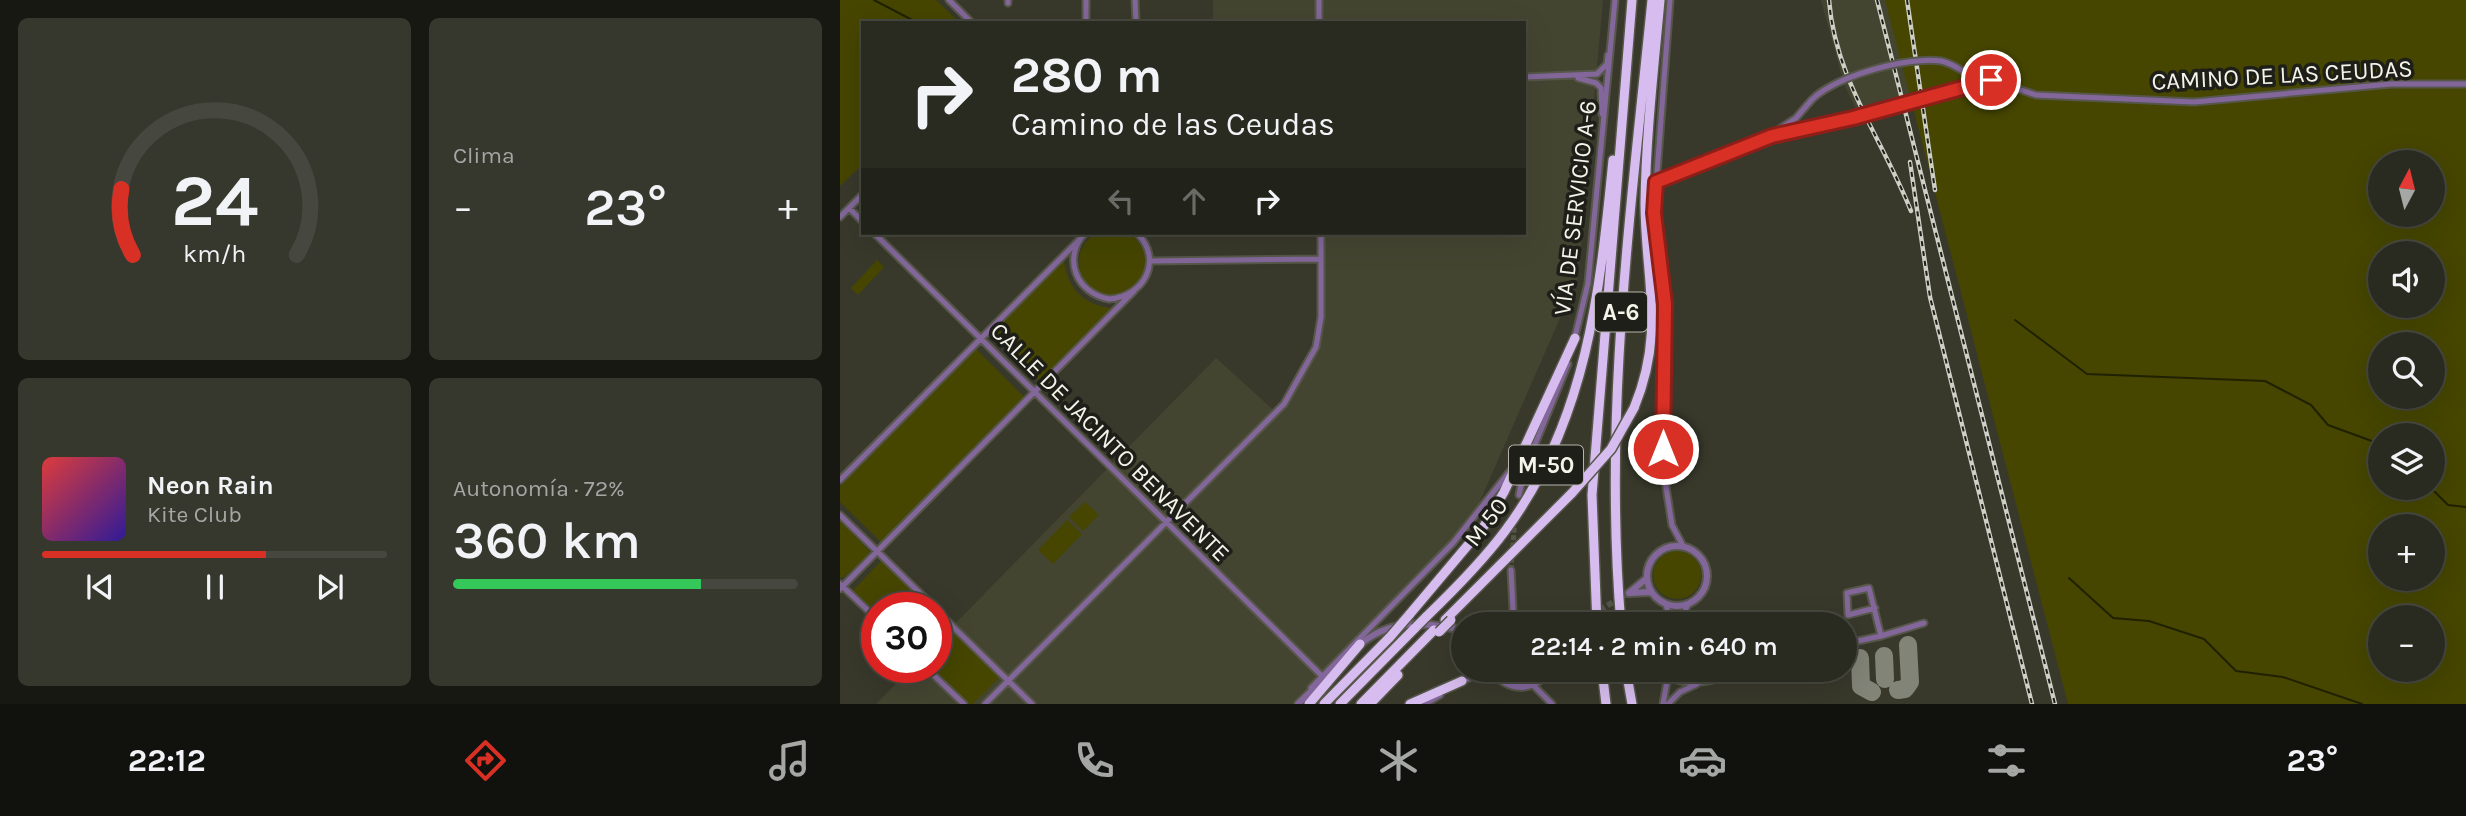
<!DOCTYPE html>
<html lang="es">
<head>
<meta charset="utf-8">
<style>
  body { margin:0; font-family:Karla,sans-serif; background:#36372d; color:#f1f3f6; height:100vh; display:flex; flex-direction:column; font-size:26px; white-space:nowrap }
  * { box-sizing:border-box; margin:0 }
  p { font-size:23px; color:#a5a7a5 }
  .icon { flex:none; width:38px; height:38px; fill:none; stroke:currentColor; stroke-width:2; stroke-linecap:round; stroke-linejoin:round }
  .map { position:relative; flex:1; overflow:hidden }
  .side { display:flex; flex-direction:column; gap:18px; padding:18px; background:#171812; width:840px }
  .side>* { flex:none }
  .hud { position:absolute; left:21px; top:21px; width:665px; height:214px; border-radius:0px; box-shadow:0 7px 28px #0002,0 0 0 2px #46473e; background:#2a2b20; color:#f1f3f6; overflow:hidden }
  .needle { width:46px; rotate:7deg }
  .fabs { position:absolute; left:1528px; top:150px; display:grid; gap:14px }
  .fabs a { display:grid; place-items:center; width:77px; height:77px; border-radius:50%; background:#2a2b20; box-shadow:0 7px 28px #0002,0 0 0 2px #46473e; font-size:35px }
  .speed { position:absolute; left:21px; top:592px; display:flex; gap:14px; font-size:35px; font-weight:700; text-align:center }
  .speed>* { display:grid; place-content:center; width:91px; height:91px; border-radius:50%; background:#2a2b20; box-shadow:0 7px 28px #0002,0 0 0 2px #46473e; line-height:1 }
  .speed .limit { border:10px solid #d22; background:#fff; color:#111 }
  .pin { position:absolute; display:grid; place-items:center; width:60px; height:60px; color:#fff; margin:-30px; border:4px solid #fff; border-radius:50%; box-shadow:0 2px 7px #0007 }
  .me { position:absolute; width:77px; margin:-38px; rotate:0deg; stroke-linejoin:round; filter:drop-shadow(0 0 5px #0008) }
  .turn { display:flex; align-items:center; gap:24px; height:147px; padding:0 35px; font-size:32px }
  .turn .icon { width:91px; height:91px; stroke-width:2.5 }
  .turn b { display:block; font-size:49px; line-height:60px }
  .lanes { display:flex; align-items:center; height:66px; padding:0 35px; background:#0003; justify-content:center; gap:35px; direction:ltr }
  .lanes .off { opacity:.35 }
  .big { font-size:52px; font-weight:600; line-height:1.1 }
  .side .tile { flex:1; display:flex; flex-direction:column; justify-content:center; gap:10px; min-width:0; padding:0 24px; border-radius:10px; background:#36372d }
  .side .dial { align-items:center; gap:0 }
  .dial svg { height:182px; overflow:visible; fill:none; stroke:#46473e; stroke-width:7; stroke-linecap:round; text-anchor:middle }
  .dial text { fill:#f1f3f6; stroke:none }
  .song { display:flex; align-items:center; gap:21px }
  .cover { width:84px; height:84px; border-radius:10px; background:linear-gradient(135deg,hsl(0 70% 55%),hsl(250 70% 35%)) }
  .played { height:7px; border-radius:4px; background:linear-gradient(90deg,#d93025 65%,#46473e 65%) }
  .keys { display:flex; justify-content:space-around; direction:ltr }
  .heat { display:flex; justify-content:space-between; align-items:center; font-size:38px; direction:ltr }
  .charge { height:10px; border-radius:5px; background:linear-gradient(90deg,#34c759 72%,#46473e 0) }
  .side .tiles { flex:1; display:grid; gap:18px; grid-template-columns:repeat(2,1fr) }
  .trip { position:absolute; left:611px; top:612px; width:406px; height:70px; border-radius:35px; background:#2a2b20; box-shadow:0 7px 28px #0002,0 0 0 2px #46473e; font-weight:600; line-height:70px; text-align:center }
  .dock { display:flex; height:112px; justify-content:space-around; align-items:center; background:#11110d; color:#a5a7a5 }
  .dock .icon { width:49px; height:49px }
  .dock .selected { color:#d93025 }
  .dock b { font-size:32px; color:#f1f3f6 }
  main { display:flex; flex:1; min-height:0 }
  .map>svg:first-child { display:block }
  .built { fill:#444531 }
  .green { fill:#464601; fill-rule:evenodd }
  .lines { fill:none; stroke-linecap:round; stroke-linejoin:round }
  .stream { stroke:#202101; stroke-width:2 }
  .taxiway { stroke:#838478; stroke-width:18 }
  .minor-tunnel { stroke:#545548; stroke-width:5; stroke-dasharray:5 2.5; stroke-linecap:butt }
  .tertiary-tunnel { stroke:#545548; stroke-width:6; stroke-dasharray:6 3; stroke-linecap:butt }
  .minor-casing { stroke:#56574a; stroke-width:9 }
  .tertiary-casing { stroke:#56574a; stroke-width:10 }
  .motorway-casing { stroke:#56574a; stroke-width:12 }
  .minor { stroke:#83679b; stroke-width:5 }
  .tertiary { stroke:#83679b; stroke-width:6 }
  .motorway { stroke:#d7bdef; stroke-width:9 }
  .rail-casing { stroke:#cecfc5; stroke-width:4.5 }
  .rail { stroke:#1f1f19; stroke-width:2; stroke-dasharray:5; stroke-linecap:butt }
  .minor-bridge-casing { stroke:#56574a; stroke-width:9; stroke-linecap:butt }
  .motorway-bridge-casing { stroke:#56574a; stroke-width:12; stroke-linecap:butt }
  .minor-bridge { stroke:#83679b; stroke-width:5 }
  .motorway-bridge { stroke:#d7bdef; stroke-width:9 }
  .route-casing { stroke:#8d1f18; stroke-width:18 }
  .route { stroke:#d93025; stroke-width:12 }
  .labels { text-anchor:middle; stroke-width:7; stroke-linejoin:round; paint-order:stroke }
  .shield { fill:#1f1f19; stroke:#b4b4ac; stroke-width:2 }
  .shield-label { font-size:23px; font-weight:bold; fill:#f4f4eb }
  .street-label { font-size:24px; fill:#f4f4eb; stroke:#1f1f19 }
</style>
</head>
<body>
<main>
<section class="side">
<div class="tiles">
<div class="tile dial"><svg viewBox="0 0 100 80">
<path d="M14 69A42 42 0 1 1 86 69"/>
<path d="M14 69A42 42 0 0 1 9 40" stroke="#d93025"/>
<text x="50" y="56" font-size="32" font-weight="700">24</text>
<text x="50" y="72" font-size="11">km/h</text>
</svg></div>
<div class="tile"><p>Clima</p>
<div class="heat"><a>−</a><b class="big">23°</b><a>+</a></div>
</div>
<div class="tile">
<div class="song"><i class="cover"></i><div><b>Neon Rain</b><p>Kite Club</p></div></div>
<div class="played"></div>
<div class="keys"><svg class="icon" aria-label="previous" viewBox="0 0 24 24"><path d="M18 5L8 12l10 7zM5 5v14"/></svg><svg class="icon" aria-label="pause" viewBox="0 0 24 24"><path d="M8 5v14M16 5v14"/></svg><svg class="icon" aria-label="next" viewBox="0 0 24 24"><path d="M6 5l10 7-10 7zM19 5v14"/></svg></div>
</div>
<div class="tile"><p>Autonomía · 72%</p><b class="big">360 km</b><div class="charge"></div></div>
</div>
</section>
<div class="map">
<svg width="1626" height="704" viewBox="0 0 1626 704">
  <rect width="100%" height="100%" fill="#38392b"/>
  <path class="built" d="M 373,0 L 763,0 L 738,277 L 634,515 L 456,704 L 36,704 L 73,667 L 96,667 L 96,643 L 376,358 L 439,415 L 480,340 L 484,233 L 684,233 L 684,23 L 373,23 Z
    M 981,0 L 1105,0 L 1105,90 L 1019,115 L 1004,84 Z"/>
  <path class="green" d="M 0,0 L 96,0 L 120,23 L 23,23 L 23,164 L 0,186 Z
    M 1045,0 L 1626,0 L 1626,704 L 1228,704 ZM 1540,163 L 1592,163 L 1592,215 L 1540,215 ZM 1540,254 L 1592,254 L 1592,306 L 1540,306 ZM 1540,345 L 1592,345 L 1592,397 L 1540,397 ZM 1540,436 L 1592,436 L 1592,488 L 1540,488 ZM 1540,527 L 1592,527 L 1592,579 L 1540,579 ZM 1540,618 L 1592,618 L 1592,670 L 1540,670 Z
    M239 262a33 33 0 1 1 66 0a33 33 0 1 1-66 0Z
    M 37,260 L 44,267 L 18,295 L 11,288 Z
    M 224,260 C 227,288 244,306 273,308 L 201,382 L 152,333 Z
    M 136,349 L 185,398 L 42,543 L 0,502 L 0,486 Z
    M 245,502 L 259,515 L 243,531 L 229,517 Z
    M 0,520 L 29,551 L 28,556 L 3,578 L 0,577 Z
    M 227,520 L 242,534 L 213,564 L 198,550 Z
    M813 575a24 24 0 1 1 48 0a24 24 0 1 1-48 0Z
    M 41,561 L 88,607 L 37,607 L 37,613 L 13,590 Z
    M 96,615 L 159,678 L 133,704 L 129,704 L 91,667 L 96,667 Z
    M 657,670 L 704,670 C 691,688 671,686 657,670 Z"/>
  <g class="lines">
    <path class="stream" d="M 34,0 L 78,23
      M 1175,320 L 1247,374 L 1425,381 L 1471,405 L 1488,425 L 1540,444
      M 1591,488 L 1608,505 L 1626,507
      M 1229,578 L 1273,618 L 1309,621 L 1364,639 L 1396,671 L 1443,677 L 1522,704"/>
    <path class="taxiway" d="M 1044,656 L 1045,679
      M 1020,658 L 1021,686 L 1032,692
      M 1058,690 L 1065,689 L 1070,682 L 1068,645"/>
    <path class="minor-tunnel" d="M 671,570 L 675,519"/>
    <path class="tertiary-tunnel" d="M 744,619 L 789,593"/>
    <defs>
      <path id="minor" d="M 109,0 L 132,23
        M 246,0 L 246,23
        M 295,0 L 296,23
        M 479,0 L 479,23
        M 830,0 L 814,213 L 825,304 L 823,448 L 826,487 L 832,525 L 843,546
        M 168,3 L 168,0
        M 1126,73 L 1142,80
        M 684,77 L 757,74 L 767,64 L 768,55
        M 738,78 L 756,83 L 761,88 L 762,114
        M 1090,98 L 1151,80 L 1196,95 L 1354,102 L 1551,84 L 1626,84
        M 932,134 L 956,118 L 968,104
        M 816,182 L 932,136 L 1013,118
        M 9,208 L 23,222
        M 0,217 L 23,194
        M 34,233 L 482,676
        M 245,233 C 222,258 236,293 269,299 C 304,297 324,260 297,233
        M 310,261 L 481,259
        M 734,341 L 748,283 L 775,0
        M 0,480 L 239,240
        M 679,495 L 684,471 L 728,364
        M 0,515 L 94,607
        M 0,584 L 37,619
        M 0,589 L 294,291
        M 826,604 L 831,625
        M 96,610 L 192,704
        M 670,625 L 673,609 L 671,570
        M 839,625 L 848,604
        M 1041,636 L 1084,623
        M 1004,644 L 1041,636 L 1029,588 L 1007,593 L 1008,615 L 1035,608
        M 85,667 L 124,704
        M 821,670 C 844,694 883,677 910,670
        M 839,670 L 864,679
        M 620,682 L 638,674 L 654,674
        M 693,685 L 712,704
        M 471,688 L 613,543 L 670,471
        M 145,704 L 444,404 L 476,347 L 481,317 L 481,233
        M 585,704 L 600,695
        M 823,704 L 829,670
        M 828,704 L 840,692 L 857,684"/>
      <path id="tertiary" d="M807 576a30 30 0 1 1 60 0a30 30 0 1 1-60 0Z
        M 789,593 L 807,578
        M 790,593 L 811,592
        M 671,625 L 689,625
        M 733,625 L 744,619
        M 517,647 C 549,618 584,622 623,630
        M 652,670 C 666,692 695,693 709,670
        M 458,704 L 492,671"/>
      <path id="motorway" d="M 794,408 C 826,331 805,279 805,203 C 806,135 814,67 820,0
        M 569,615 L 644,526 L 664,492 L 735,338
        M 586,617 C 614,590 642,562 665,531 C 747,421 760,291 773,160
        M 605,620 L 732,493
        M 757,625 L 752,495 L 792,0
        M 781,625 C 763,414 791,209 812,0
        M 762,670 L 766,704
        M 786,670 L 792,704
        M 469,704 L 520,644
        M 484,704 L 550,637
        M 500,704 L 575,628
        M 521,704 L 594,630
        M 530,704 L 558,675
        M 570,704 L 622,681"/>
    </defs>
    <use href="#minor" class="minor-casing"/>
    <use href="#tertiary" class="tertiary-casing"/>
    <use href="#motorway" class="motorway-casing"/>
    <use href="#minor" class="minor"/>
    <use href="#tertiary" class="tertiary"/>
    <use href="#motorway" class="motorway"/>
    <defs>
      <path id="rail" d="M 989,0 C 995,79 1043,140 1071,211
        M 1037,0 L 1215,704
        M 1067,0 L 1095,190
        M 1070,162 L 1090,297 L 1192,704"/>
    </defs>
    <use href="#rail" class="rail-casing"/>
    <use href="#rail" class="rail"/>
    <defs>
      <path id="minor-bridge" d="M 968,104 C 988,77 1069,56 1101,61 C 1111,63 1118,68 1126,73
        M 1013,118 L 1090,98"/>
      <path id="motorway-bridge" d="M 732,493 L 771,449 L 794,408
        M 575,628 L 586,617
        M 599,632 L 611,620
        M 550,637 L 569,615"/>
    </defs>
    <use href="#minor-bridge" class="minor-bridge-casing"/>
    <use href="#motorway-bridge" class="motorway-bridge-casing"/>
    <use href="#minor-bridge" class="minor-bridge"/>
    <use href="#motorway-bridge" class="motorway-bridge"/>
  </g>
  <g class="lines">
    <defs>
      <path id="route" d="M 823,449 L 825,304 L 814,213 L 816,182 L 932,136 L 1013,118 L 1151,80"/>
    </defs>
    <use href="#route" class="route-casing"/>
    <use href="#route" class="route"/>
  </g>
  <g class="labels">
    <g class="shield">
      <rect x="755" y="292.5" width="52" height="39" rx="5"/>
      <rect x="669" y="445.5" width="74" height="39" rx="5"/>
    </g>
    <g class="shield-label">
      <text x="781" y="320">A-6</text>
      <text x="706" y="473">M-50</text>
    </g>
    <g class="street-label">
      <text transform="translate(1442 75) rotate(-3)" y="8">CAMINO DE LAS CEUDAS</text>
      <text transform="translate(735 208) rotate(-83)" y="8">VÍA DE SERVICIO A-6</text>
      <text transform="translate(270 442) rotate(45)" y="8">CALLE DE JACINTO BENAVENTE</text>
      <text transform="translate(646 522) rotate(-52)" y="8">M 50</text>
    </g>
  </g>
</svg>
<div class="fabs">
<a><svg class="needle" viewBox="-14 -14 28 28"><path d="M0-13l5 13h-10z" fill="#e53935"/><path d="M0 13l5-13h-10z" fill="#a5a7a5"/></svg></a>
<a><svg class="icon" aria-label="sound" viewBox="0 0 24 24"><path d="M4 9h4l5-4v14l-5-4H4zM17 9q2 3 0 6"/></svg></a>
<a><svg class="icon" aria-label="search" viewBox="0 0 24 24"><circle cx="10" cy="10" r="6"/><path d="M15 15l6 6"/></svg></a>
<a><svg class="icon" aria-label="layers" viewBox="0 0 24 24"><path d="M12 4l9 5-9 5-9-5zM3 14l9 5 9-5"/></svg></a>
<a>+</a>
<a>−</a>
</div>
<div class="speed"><div class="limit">30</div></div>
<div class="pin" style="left:1151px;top:80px;background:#d93025"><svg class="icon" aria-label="arrive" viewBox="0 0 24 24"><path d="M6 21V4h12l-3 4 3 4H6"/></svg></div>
<svg class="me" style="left:823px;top:449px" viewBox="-20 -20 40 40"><circle r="17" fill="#d93025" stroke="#fff" stroke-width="3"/><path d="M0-11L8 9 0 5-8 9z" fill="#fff"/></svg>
<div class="trip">22:14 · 2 min · 640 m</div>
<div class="hud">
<div class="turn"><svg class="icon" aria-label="right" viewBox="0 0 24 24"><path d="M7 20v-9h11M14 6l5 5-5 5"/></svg><div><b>280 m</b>Camino de las Ceudas</div></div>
<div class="lanes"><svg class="icon off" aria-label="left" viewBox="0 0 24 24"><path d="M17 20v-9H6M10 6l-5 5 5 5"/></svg><svg class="icon off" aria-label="ahead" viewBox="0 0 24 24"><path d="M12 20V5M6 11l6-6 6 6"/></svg><svg class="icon" aria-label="right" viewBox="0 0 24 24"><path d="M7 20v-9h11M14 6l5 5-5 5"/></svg></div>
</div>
</div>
</main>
<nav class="dock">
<b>22:12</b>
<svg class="icon selected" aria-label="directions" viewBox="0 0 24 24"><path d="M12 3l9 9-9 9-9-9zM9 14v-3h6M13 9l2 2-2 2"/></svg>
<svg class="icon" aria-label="music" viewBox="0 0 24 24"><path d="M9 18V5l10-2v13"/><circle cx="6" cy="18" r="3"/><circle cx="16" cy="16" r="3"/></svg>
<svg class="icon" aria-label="phone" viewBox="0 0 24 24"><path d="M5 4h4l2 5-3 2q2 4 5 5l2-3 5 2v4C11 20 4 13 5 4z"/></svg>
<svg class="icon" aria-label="climate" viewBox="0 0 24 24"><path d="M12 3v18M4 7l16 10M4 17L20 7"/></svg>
<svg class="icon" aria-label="car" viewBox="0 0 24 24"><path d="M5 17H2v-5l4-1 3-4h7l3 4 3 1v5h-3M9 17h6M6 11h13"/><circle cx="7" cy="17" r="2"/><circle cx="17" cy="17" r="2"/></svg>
<svg class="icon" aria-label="filters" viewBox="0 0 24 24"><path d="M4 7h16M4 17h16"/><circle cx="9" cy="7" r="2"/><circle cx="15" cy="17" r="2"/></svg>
<b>23°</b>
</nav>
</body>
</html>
